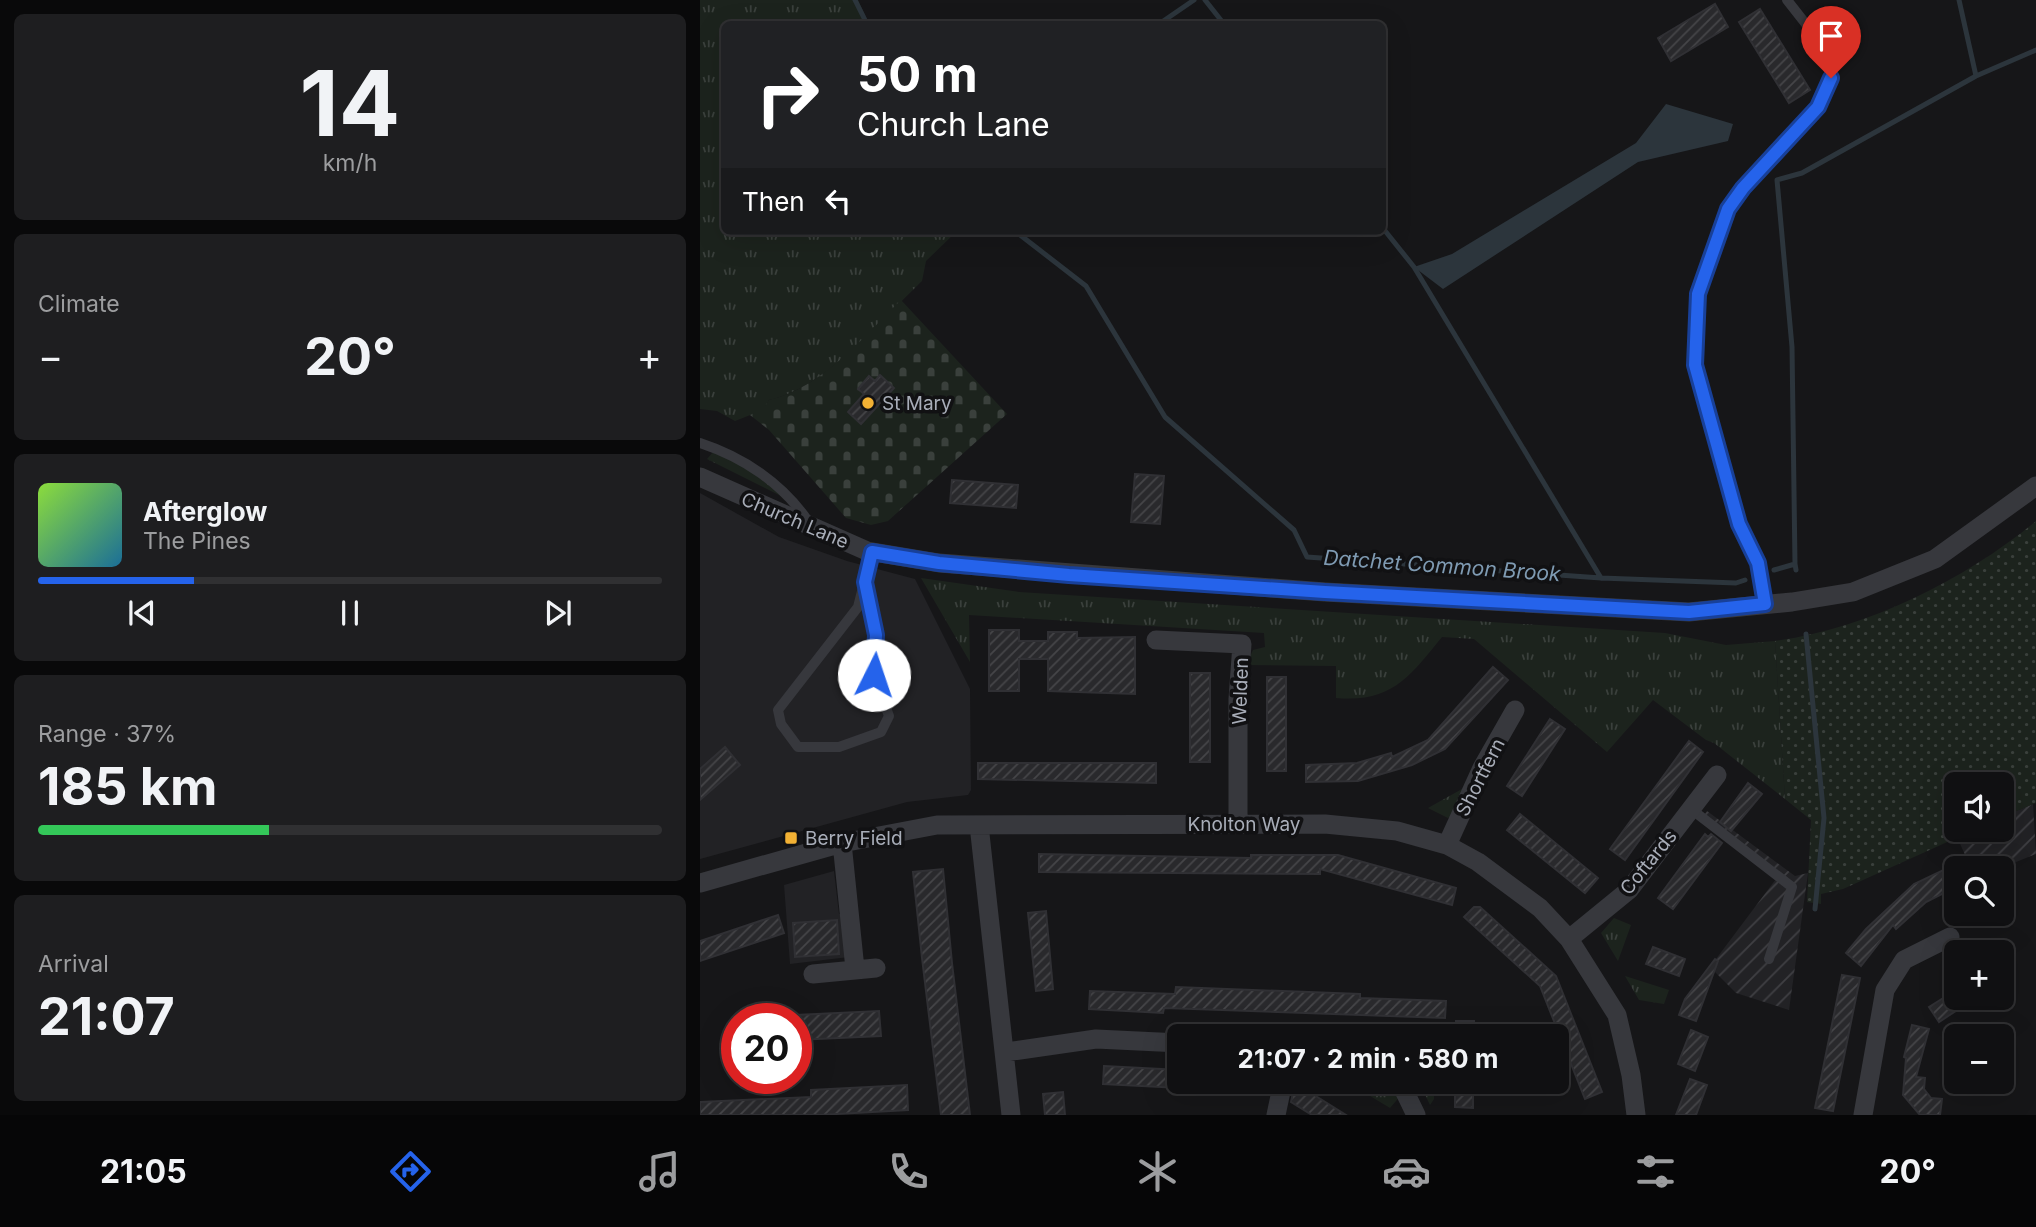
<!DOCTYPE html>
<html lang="en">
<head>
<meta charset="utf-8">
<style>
  body { margin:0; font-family:Inter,sans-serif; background:#1e1e20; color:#f1f3f6; height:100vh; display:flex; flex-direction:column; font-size:26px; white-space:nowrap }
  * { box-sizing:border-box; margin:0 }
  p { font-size:23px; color:#9c9d9f }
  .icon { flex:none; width:38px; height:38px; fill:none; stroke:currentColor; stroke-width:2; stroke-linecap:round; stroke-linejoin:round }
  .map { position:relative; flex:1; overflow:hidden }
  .details { display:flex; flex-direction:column; gap:14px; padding:14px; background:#09090a; width:700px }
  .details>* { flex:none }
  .top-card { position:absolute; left:21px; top:21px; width:665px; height:214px; border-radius:10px; box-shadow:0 7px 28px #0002,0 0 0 2px #303032; background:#202124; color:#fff; overflow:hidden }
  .fabs { position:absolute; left:1244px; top:772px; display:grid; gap:14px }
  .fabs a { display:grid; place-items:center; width:70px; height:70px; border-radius:10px; background:#101012; box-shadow:0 7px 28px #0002,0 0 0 2px #303032; font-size:35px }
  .speed { position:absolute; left:21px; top:1003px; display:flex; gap:14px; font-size:35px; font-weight:700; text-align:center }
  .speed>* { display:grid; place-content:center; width:91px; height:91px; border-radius:50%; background:#101012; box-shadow:0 7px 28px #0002,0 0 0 2px #303032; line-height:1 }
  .speed .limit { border:10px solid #d22; background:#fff; color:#111 }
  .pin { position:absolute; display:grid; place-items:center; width:60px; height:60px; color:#fff; margin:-72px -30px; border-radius:50% 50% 50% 0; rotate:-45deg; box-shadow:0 0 7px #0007 }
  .pin .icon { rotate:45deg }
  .me { position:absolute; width:77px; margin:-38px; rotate:4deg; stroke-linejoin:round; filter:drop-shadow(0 0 5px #0008) }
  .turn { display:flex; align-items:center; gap:24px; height:147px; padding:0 21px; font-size:32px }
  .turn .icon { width:91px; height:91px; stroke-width:2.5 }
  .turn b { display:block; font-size:49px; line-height:60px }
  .then { display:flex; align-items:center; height:66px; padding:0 21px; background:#0003; gap:14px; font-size:26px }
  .big { font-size:52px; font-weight:700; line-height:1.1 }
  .details .widget { flex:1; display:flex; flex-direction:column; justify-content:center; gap:10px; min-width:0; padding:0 24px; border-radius:10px; background:#1e1e20 }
  .details .dial { align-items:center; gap:0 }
  .dial b { font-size:91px; line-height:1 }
  .song { display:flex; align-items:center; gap:21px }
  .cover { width:84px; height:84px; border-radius:10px; background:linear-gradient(135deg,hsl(90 70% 55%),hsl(200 70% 35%)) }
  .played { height:7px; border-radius:4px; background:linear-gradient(90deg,#2563eb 25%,#303032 25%) }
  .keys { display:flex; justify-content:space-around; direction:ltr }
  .heat { display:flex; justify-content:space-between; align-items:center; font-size:38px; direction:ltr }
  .charge { height:10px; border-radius:5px; background:linear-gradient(90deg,#34c759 37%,#303032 0) }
  .trip { position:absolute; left:467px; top:1024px; width:402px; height:70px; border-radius:10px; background:#101012; box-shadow:0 7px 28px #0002,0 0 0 2px #303032; font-weight:700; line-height:70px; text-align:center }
  .tabs { display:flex; height:112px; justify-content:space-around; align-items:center; background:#060607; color:#9c9d9f }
  .tabs .icon { width:49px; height:49px }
  .tabs .selected { color:#2563eb }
  .tabs b { font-size:32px; color:#f1f3f6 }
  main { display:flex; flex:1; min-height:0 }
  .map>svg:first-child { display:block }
  .built { fill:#222225 }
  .industrial { fill:url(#industrial-furrows) }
  .grass { fill:url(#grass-tufts) }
  .cemetery { fill:url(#cemetery-stones) }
  .garden { fill:url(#garden-dots) }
  .water { fill:#2c353c }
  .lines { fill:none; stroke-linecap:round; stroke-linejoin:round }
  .stream { stroke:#2c353c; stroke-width:5 }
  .building { fill:url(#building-hatch); stroke:#303034; stroke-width:2 }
  .lane { stroke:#37383d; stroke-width:10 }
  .street { stroke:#37383d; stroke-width:19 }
  .route-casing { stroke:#184099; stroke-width:18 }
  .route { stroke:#2563eb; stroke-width:12 }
  .poi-dot { fill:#f2b134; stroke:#111113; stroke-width:2.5 }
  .labels { text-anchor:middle; stroke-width:7; stroke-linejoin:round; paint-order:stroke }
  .poi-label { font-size:19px; fill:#a8adb8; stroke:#111113; text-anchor:start }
  .street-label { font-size:19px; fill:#a8adb8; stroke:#111113 }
  .water-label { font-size:21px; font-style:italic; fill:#7f9bb3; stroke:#111113 }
</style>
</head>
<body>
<main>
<section class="details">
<div class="widget dial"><b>14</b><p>km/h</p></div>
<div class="widget"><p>Climate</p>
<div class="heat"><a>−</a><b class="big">20°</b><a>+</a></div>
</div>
<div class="widget">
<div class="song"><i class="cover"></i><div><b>Afterglow</b><p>The Pines</p></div></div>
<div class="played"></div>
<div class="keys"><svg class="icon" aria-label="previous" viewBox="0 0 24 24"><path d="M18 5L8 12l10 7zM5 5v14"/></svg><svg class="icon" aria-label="pause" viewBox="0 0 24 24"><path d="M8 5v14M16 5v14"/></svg><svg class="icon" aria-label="next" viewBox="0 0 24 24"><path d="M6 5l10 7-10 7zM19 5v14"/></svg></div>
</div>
<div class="widget"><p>Range · 37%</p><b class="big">185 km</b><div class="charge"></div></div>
<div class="widget"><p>Arrival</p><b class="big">21:07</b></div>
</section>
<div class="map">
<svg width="1336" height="1115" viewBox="0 0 1336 1115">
  <defs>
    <pattern id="industrial-furrows" width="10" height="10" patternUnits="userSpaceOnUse" patternTransform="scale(1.75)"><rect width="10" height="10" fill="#222225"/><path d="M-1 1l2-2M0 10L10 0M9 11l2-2" fill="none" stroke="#3f3f43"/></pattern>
    <pattern id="grass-tufts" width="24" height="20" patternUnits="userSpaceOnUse" patternTransform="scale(1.75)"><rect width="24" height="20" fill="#1c231d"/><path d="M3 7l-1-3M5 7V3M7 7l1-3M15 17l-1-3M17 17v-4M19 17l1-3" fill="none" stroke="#3a403c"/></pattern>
    <pattern id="cemetery-stones" width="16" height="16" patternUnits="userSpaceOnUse" patternTransform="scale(1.75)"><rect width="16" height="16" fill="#1c231d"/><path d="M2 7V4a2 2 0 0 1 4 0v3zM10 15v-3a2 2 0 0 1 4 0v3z" fill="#3a403c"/></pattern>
    <pattern id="garden-dots" width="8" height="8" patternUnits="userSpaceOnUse" patternTransform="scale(1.75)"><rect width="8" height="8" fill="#1c231d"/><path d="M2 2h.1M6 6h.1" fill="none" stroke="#3a403c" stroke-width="1.8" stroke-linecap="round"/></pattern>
    <pattern id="building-hatch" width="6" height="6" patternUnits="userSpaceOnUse" patternTransform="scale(1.75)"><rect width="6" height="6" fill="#29292c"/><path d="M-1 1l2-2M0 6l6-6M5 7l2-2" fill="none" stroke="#454548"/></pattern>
  </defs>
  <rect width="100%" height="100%" fill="#161618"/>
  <path class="built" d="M 0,493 L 79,537 L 147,561 L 215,579 L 270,689 L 271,790 L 268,795 L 207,802 L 0,859 Z
    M 134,871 L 139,914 L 144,915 L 149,957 L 90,964 L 84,885 Z"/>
  <path class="industrial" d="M 1333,804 L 1336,854 L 1301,868 L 1271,868 L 1257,837 L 1274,830 L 1302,830 L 1302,817 Z
    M 1007,811 L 1095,876 L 1108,873 L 1089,1010 L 1036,993 L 1010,967 L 1079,875 L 1002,818 Z"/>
  <path class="grass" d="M 0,0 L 158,0 L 169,24 L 24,24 L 24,231 L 257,231 L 226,261 L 222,281 C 181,320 126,388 69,400 L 63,410 L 35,421 L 17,411 L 0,409 Z
    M 14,451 L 38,462 L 91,501 L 7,459 Z
    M 221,578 L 319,592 L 965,633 L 1026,645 L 1075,641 L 1085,799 L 1014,743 L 1006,740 L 953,700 L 907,752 L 774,639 L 742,637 C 710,676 692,703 636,698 L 636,666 L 546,665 L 553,650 L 565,647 L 564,633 L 269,615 L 270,662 Z
    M 762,789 L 763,791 L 753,815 L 748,818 L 728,808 Z
    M 914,918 L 931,925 L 918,961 L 901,933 Z
    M 925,976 L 969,990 L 964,1004 L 939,1000 Z
    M 647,1082 L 687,1082 L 701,1095 L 690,1108 Z
    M 719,1082 L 734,1082 L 734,1099 L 730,1105 Z"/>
  <path class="cemetery" d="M 201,300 L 307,414 L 188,521 L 171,525 L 146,518 L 69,430 L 50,415 L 63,409 L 69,400 C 122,388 163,337 201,300 Z"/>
  <path class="garden" d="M 1336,521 L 1336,803 L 1302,817 L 1302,784 L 1256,784 L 1256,830 L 1274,830 L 1143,889 L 1121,894 L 1121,904 L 1107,902 L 1111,820 L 1085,799 L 1075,641 C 1168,628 1264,580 1336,521 Z"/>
  <path class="water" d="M 966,104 L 1033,124 L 1028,141 L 938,162 L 743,289 L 714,267 L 752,254 L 936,143 Z"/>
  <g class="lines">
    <path class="stream" d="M 155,0 L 167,24
      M 505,0 L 524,24
      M 459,24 L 494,0
      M 1276,76 L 1336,50
      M 682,227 L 714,267 L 901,578
      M 315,231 L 386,286 L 465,417 L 594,530 L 607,557 L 901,578 L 1036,583 L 1045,580
      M 1095,564 L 1092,347 L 1077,180 L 1102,173 L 1276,76 L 1259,0
      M 1074,570 L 1095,564 L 1096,570
      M 1106,634 L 1124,818 L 1115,909"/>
  </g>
  <path class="building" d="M 1015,4 L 1028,27 L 971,61 L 958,38 Z
    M 1060,9 L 1110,90 L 1089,103 L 1039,22 Z
    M 180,375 L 194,388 L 161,424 L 148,412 L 164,394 L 158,389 L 169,376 L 175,381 Z
    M 435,474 L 464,476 L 460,524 L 431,522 Z
    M 252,480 L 318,485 L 316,508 L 250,503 Z
    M 289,630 L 319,630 L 319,641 L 348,641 L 348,632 L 377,632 L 377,638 L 435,637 L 435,694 L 348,691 L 348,659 L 319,659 L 319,691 L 289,691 Z
    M 793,667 L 808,680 L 745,749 L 712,765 L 658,781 L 606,782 L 606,765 L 657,763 L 691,753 L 692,757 L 728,740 Z
    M 490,673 L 510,673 L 510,762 L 490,762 Z
    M 567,677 L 586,677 L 586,771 L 567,771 Z
    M 850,719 L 865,729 L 822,796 L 807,786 Z
    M 989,741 L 1003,752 L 925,860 L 910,849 Z
    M 25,747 L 40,765 L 0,800 L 0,769 Z
    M 278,763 L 456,763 L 456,783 L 278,779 Z
    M 1048,783 L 1062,794 L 1031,831 L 1020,822 Z
    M 820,814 L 898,878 L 885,893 L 807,830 Z
    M 1005,834 L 1008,837 L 1011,834 L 1022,843 L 973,909 L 958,898 Z
    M 339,854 L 551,858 L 551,855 L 638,855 L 756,888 L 752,905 L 620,869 L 620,874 L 339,872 Z
    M 1256,864 L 1256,887 L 1226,902 L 1196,929 L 1193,925 L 1161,966 L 1146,953 L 1166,929 L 1214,884 Z
    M 243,869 L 252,963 L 270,1115 L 241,1115 L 222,958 L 213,872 Z
    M 774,907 L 780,907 L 856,976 L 902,1092 L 885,1099 L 840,986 L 764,917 Z
    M 346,911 L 353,989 L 336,991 L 328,913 Z
    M 78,915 L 84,933 L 0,961 L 0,941 Z
    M 137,920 L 139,954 L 95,957 L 93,923 Z
    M 953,947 L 985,959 L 979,976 L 946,964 Z
    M 1015,959 L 1018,961 L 996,1021 L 979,1015 L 985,999 Z
    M 1142,975 L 1160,978 L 1133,1111 L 1115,1108 Z
    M 476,987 L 660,994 L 660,998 L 746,1001 L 745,1018 L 464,1008 L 463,1013 L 389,1009 L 390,991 L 475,994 Z
    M 1256,990 L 1256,998 L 1260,998 L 1265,1005 L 1239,1022 L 1229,1007 Z
    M 179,1011 L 181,1036 L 97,1040 L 96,1015 Z
    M 756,1021 L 774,1021 L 774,1036 L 756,1036 Z
    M 1212,1025 L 1229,1029 L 1216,1077 L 1225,1078 L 1224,1089 L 1231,1098 L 1242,1099 L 1240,1115 L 1220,1115 L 1203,1095 L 1206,1058 L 1204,1057 Z
    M 991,1030 L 1008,1037 L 995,1071 L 978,1064 Z
    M 404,1066 L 480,1070 L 480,1088 L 403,1084 Z
    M 990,1079 L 1007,1085 L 996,1115 L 976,1115 Z
    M 755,1082 L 773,1082 L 773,1108 L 755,1107 Z
    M 595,1083 L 646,1115 L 612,1115 L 591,1102 Z
    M 207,1085 L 208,1110 L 119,1115 L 0,1115 L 0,1102 L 111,1097 L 111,1090 Z
    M 363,1092 L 365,1115 L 345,1115 L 343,1094 Z"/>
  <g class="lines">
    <path class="lane" d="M 0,443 C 43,457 82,483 108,521
      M 165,582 L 176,635 L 174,675 L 189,716 L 181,732 L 139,747 L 98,747 L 81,724 L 78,710 L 158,607 L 172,552
      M 1065,604 L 1058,563 L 1039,524 L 995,365 L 998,294 L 1029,209 L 1043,188 L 1118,107 L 1131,78 L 1120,42 L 1087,0
      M 991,809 L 1092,887 L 1069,959"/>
    <path class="street" d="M 0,477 L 167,551 L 239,563 L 625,592 L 989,612 L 1092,602 L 1153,592 L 1235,559 L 1336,486
      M 456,640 L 542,644 L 538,699 L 538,823
      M 279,825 L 311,1115
      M 142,843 L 155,969
      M 747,845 L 782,768 L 815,710
      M 0,883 L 142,843 L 237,825 L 625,824 L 697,831 L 747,845 L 778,862 L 840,908 L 869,939 L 917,1015 L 931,1075 L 936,1115
      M 869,939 L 929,890 L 1017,775
      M 113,974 L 176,968
      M 306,1052 L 396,1039 L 480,1043
      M 700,1082 L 716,1115
      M 576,1115 L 583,1082
      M 1163,1115 L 1185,990 L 1204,960 L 1250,937"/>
  </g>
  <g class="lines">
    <defs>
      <path id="route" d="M 174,675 L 176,635 L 165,582 L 172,552 L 239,563 L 369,575 L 625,592 L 989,612 L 1065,604 L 1058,563 L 1039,524 L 995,365 L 998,294 L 1028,209 L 1043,188 L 1118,107 L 1131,78"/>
    </defs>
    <use href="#route" class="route-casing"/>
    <use href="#route" class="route"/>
  </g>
  <g class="poi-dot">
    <circle cx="168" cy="403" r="7"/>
    <rect x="84" y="831" width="14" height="14" rx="3.5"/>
  </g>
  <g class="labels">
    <g class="poi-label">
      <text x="182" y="410">St Mary</text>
      <text x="105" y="845">Berry Field</text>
    </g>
    <g class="street-label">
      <text transform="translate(95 520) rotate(23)" y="7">Church Lane</text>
      <text transform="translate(540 691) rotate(-88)" y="7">Welden</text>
      <text transform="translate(780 777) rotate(-63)" y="7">Shortfern</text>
      <text x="544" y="831">Knolton Way</text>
      <text transform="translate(948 862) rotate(-51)" y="7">Coftards</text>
    </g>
    <g class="water-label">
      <text transform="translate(742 566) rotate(4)" y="7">Datchet Common Brook</text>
    </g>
  </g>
</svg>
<div class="fabs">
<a><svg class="icon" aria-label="sound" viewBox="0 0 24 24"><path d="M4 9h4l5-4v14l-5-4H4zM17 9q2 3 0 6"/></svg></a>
<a><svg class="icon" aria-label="search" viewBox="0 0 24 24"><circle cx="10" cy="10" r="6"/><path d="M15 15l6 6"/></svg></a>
<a>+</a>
<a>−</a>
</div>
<div class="speed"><div class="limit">20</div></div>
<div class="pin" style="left:1131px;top:78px;background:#d93025"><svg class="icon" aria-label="arrive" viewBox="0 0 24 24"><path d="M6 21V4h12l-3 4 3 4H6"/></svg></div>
<svg class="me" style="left:174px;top:675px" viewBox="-20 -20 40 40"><circle r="19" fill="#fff"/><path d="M0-13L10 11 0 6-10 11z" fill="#2563eb"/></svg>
<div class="trip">21:07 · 2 min · 580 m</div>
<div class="top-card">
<div class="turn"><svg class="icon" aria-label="right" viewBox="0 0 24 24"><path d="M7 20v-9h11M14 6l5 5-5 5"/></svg><div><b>50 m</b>Church Lane</div></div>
<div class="then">Then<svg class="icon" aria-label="left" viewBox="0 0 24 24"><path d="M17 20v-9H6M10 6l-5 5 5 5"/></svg></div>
</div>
</div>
</main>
<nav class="tabs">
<b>21:05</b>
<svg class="icon selected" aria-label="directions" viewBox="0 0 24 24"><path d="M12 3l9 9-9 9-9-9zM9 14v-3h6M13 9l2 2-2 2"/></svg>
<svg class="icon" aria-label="music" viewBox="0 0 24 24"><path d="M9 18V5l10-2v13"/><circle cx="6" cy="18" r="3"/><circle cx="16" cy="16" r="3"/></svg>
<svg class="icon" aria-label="phone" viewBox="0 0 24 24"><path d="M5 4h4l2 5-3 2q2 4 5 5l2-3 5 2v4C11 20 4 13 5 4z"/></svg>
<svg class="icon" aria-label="climate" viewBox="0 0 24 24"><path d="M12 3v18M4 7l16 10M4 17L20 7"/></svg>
<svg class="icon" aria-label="car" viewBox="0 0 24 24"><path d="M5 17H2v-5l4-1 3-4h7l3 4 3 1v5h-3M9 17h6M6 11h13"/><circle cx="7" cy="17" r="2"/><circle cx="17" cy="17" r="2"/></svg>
<svg class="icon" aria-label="filters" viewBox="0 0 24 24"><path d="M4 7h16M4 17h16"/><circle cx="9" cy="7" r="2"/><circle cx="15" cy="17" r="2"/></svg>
<b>20°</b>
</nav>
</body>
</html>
